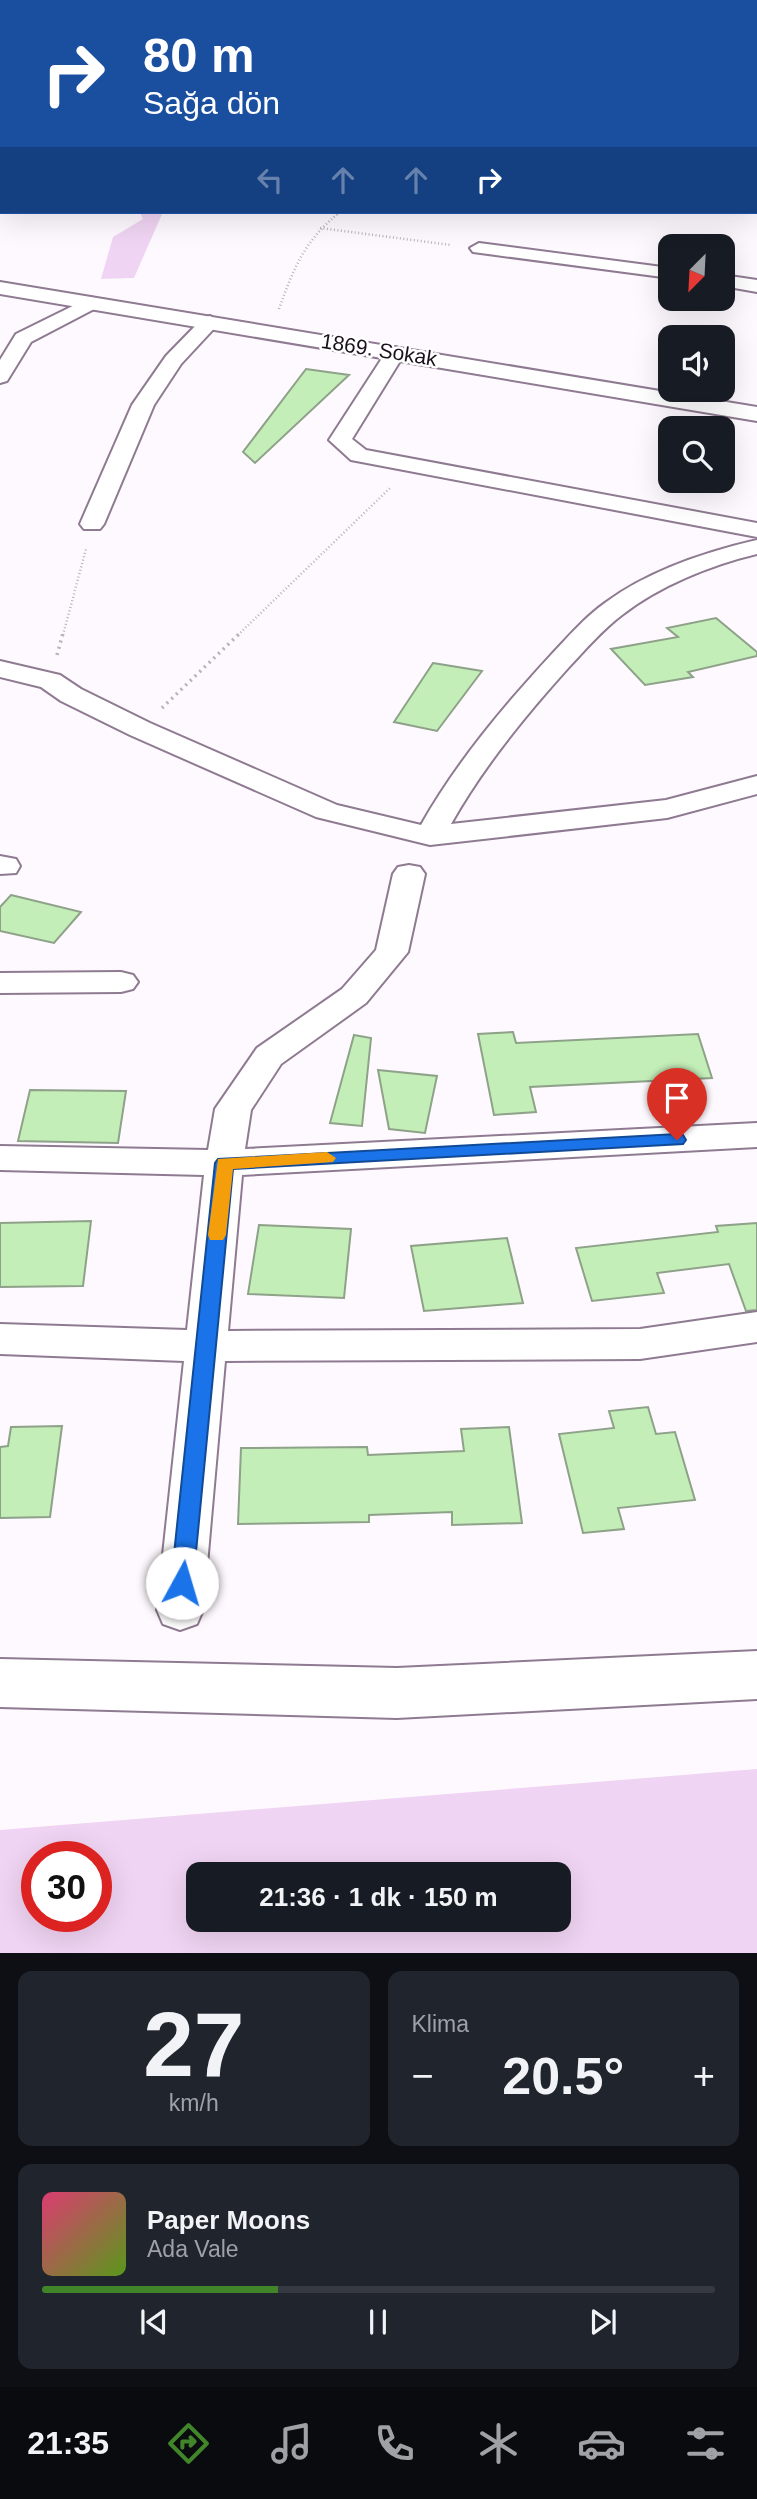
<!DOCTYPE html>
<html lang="tr">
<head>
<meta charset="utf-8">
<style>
  body { margin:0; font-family:Helvetica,sans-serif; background:#20242c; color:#f1f3f6; height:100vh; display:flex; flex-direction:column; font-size:26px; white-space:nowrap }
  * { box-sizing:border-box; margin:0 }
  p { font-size:23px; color:#9ea1a6 }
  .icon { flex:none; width:38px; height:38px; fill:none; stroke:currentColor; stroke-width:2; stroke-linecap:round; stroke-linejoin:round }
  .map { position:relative; height:1953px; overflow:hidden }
  .panel { display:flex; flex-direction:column; gap:18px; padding:18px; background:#0d0f14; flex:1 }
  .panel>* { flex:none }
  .banner { position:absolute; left:0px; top:0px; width:758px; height:214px; box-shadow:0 7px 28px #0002; background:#1a4fa0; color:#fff; overflow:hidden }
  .needle { width:46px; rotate:204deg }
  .tools { position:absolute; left:658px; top:234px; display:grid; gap:14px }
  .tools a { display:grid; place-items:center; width:77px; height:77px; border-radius:14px; background:#171b24; box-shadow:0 7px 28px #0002; font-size:35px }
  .speed { position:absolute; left:21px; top:1841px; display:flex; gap:14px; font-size:35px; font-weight:700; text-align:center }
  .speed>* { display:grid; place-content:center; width:91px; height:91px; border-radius:50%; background:#171b24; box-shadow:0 7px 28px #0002; line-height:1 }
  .speed .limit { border:10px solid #d22; background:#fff; color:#111 }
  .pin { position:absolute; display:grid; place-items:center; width:60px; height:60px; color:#fff; margin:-72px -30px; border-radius:50% 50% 50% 0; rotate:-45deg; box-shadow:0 0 7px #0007 }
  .pin .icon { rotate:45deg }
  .me { position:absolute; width:77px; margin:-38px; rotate:6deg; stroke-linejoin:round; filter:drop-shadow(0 0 5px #0008) }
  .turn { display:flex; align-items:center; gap:24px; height:147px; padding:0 28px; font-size:32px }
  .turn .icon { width:91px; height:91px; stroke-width:2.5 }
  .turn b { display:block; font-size:49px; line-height:60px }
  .lanes { display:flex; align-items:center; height:66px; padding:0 28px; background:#0003; justify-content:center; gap:35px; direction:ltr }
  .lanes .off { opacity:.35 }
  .big { font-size:52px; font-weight:700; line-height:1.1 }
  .panel .card { flex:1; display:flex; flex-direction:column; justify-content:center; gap:10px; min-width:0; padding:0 24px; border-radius:14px; background:#20242c }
  .panel .dial { align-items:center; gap:0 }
  .dial b { font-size:91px; line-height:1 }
  .song { display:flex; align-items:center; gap:21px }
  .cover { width:84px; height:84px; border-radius:10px; background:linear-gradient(135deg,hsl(340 70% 55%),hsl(90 70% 35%)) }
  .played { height:7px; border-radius:4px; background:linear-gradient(90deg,#408529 35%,#363941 35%) }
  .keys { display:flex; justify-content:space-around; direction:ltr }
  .heat { display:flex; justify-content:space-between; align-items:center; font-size:38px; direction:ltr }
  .panel .tiles { flex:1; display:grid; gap:18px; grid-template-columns:1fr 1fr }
  .card:last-child { grid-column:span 2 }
  .trip { position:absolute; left:186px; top:1862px; width:385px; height:70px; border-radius:14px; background:#171b24; box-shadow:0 7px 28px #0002; font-weight:700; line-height:70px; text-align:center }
  .menu { display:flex; height:112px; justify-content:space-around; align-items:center; background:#090b0e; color:#9ea1a6 }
  .menu .icon { width:49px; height:49px }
  .menu .current { color:#408529 }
  .menu b { font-size:32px; color:#f1f3f6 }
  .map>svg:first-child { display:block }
  .green { fill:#f0d4f3; fill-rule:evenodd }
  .building { fill:#c4eeb8; stroke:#8ea189; stroke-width:2 }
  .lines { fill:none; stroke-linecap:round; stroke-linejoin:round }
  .street-casing { stroke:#8e7a91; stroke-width:4 }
  .secondary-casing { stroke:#8e7a91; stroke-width:4 }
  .path-far1 { stroke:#b9b3b9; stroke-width:2.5; stroke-dasharray:1 2.5; stroke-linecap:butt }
  .path { stroke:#b9b3b9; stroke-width:3.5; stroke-dasharray:2 4.5; stroke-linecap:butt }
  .street { fill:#fff; fill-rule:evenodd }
  .secondary { fill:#fff; fill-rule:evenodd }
  .route { fill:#1a73e8; stroke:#114b97; stroke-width:2 }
  .slow { fill:#f59e0b }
  .labels { text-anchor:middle; stroke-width:5; stroke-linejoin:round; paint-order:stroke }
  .far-street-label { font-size:21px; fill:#1a121b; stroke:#fff }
</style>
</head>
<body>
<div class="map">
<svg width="757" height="1953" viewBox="0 0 757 1953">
  <rect width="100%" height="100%" fill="#fef9fe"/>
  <path class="green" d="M 140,212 L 167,212 L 162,214 L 134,278 L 101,279 L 113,237 L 143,219 Z
    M 757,1769 L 757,1953 L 0,1953 L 0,1830 ZM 37,1857 L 96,1857 L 96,1916 L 37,1916 ZM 198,1874 L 558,1874 L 558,1920 L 198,1920 Z"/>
  <path class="building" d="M 306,369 L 349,375 L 255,463 L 243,452 Z
    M 716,618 L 757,652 L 757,656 L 688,672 L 693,677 L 645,685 L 611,649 L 678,637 L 667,628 Z
    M 433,663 L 482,671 L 437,731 L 394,722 Z
    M 11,895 L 81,912 L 54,943 L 0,931 L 0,907 Z
    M 513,1032 L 516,1043 L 698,1034 L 712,1078 L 530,1087 L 536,1112 L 494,1115 L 478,1034 Z
    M 354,1035 L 371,1038 L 362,1126 L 330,1123 Z
    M 378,1070 L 437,1076 L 425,1133 L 389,1129 Z
    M 30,1090 L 126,1091 L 118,1143 L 18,1141 Z
    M 91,1221 L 83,1286 L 0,1287 L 0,1223 Z
    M 757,1223 L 757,1310 L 746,1311 L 729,1264 L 657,1273 L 664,1293 L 592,1301 L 576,1248 L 718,1232 L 716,1226 Z
    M 259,1225 L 351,1229 L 344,1298 L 248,1294 Z
    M 507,1238 L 523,1303 L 424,1311 L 411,1246 Z
    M 648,1407 L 656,1434 L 675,1432 L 695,1500 L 618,1508 L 624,1529 L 583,1533 L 559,1434 L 614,1428 L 609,1411 Z
    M 62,1426 L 50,1517 L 0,1518 L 0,1447 L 8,1446 L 11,1427 Z
    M 509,1427 L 522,1523 L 452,1525 L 452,1512 L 369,1515 L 369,1522 L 238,1524 L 241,1448 L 367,1447 L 368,1455 L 464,1451 L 461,1429 Z"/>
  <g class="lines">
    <defs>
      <path id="street" d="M 607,0 L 619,0 L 620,2 L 608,2 Z
        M 756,2 L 757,2 L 757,10 L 756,10 Z
        M 756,39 L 757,39 L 757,47 L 756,47 Z
        M 756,72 L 757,72 L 757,80 L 756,80 Z
        M 756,168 L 757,168 L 757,178 L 756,178 Z
        M 479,243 L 670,268 L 670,278 L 473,252 L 470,248 Z
        M 723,275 L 757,280 L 757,292 L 723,286 Z
        M 91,297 L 100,303 L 98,307 L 31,342 L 7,381 L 0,383 L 0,360 L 16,334 Z
        M 210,316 L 220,322 L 181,364 L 154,405 L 104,524 L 100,529 L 84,529 L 80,524 L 132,405 L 166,356 L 203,318 Z
        M 395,347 L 402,349 L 405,353 L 352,439 L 366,450 L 757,523 L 757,537 L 351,460 L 329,440 L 388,349 Z
        M 757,540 L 757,554 C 711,565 659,586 622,615 C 602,630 586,649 569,667 C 525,716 483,767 451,824 L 666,800 L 757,776 L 757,794 L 667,818 L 430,845 L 316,817 L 130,735 L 61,701 L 41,687 L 0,677 L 0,661 L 60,675 L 81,689 L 150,723 L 337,805 L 421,825 C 456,763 503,707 551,655 C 568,637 584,618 605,603 C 648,571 705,552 757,540 Z
        M 0,856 L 16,859 L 20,866 L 16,873 L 0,874 Z
        M 409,865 L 420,867 L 425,874 L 408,952 L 366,1003 L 281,1064 L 251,1110 L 245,1149 L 757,1123 L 757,1147 L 242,1175 L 228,1331 L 640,1329 L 757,1312 L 757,1342 L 640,1359 L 225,1361 L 203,1610 L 197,1624 L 180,1630 L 163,1624 L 157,1610 L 184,1361 L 0,1354 L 0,1324 L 187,1330 L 204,1175 L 0,1170 L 0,1146 L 208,1150 L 215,1109 L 257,1048 L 342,989 L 376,950 L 393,874 L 398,867 Z
        M 121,972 L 133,975 L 138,982 L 133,989 L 121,992 L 0,993 L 0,973 Z"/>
      <path id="secondary" d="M 0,282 L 757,407 L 757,421 L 0,294 Z
        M 757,1651 L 757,1699 L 397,1718 L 0,1707 L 0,1659 L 397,1668 Z"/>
    </defs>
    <use href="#street" class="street-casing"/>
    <use href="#secondary" class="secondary-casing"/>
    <path class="path-far1" d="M 320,228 L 451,245
      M 279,309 C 294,267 305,240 340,212
      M 63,635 L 86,549
      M 238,635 L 390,488"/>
    <path class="path" d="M 57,655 L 63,633
      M 162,708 L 240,633"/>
    <use href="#street" class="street"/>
    <use href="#secondary" class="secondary"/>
  </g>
  <path class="route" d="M 677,1134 L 683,1135 L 686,1140 L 683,1144 L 233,1169 L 193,1583 L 190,1590 L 182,1593 L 174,1590 L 171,1583 L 215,1163 L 218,1159 Z"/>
  <path class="slow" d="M 327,1152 L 336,1158 L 333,1162 L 233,1169 L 226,1235 L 223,1240 L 210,1240 L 208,1235 L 218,1159 Z"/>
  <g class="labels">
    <g class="far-street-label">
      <text transform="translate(379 350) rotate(9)" y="7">1869. Sokak</text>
    </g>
  </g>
</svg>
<div class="tools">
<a><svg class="needle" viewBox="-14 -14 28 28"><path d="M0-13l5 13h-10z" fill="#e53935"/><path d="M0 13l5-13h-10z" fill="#9ea1a6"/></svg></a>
<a><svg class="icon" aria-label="sound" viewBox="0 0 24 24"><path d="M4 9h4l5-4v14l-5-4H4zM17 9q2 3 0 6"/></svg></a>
<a><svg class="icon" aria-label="search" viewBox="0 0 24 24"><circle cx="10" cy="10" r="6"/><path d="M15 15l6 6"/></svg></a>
</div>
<div class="speed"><div class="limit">30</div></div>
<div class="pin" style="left:677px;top:1140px;background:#d93025"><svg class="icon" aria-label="arrive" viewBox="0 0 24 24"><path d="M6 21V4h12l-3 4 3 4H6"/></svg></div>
<svg class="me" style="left:182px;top:1583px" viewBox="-20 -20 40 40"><circle r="19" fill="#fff"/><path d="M0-13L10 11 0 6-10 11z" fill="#1a73e8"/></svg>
<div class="trip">21:36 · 1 dk · 150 m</div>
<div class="banner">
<div class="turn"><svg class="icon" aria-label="right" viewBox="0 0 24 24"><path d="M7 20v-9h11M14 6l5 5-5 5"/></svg><div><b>80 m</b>Sağa dön</div></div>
<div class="lanes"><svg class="icon off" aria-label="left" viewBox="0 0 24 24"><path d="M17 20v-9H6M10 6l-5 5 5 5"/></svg><svg class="icon off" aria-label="ahead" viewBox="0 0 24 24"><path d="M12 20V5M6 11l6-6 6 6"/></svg><svg class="icon off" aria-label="ahead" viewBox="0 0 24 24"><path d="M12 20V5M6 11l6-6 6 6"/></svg><svg class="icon" aria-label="right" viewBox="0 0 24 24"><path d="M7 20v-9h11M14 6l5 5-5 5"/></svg></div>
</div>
</div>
<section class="panel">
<div class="tiles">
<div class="card dial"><b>27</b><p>km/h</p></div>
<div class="card"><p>Klima</p>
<div class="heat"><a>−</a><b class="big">20.5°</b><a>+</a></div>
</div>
<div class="card">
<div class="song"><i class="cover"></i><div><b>Paper Moons</b><p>Ada Vale</p></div></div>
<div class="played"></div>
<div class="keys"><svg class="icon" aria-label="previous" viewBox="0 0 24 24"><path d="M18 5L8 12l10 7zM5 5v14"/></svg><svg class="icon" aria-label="pause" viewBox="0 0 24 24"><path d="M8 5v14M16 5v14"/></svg><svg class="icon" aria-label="next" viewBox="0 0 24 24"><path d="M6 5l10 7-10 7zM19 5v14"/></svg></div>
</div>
</div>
</section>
<nav class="menu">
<b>21:35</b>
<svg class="icon current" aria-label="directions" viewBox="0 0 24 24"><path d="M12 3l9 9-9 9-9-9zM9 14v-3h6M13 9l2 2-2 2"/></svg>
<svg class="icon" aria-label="music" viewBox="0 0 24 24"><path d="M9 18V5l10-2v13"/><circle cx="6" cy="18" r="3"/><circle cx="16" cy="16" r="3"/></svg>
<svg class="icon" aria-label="phone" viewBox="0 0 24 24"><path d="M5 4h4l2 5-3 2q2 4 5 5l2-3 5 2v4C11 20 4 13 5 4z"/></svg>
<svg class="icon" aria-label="climate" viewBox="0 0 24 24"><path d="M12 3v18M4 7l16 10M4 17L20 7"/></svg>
<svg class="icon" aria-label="car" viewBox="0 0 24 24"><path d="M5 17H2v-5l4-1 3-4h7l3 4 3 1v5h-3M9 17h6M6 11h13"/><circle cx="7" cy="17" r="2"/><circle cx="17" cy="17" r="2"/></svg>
<svg class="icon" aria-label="filters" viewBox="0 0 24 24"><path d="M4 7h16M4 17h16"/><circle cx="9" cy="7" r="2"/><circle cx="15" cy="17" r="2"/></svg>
</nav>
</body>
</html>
